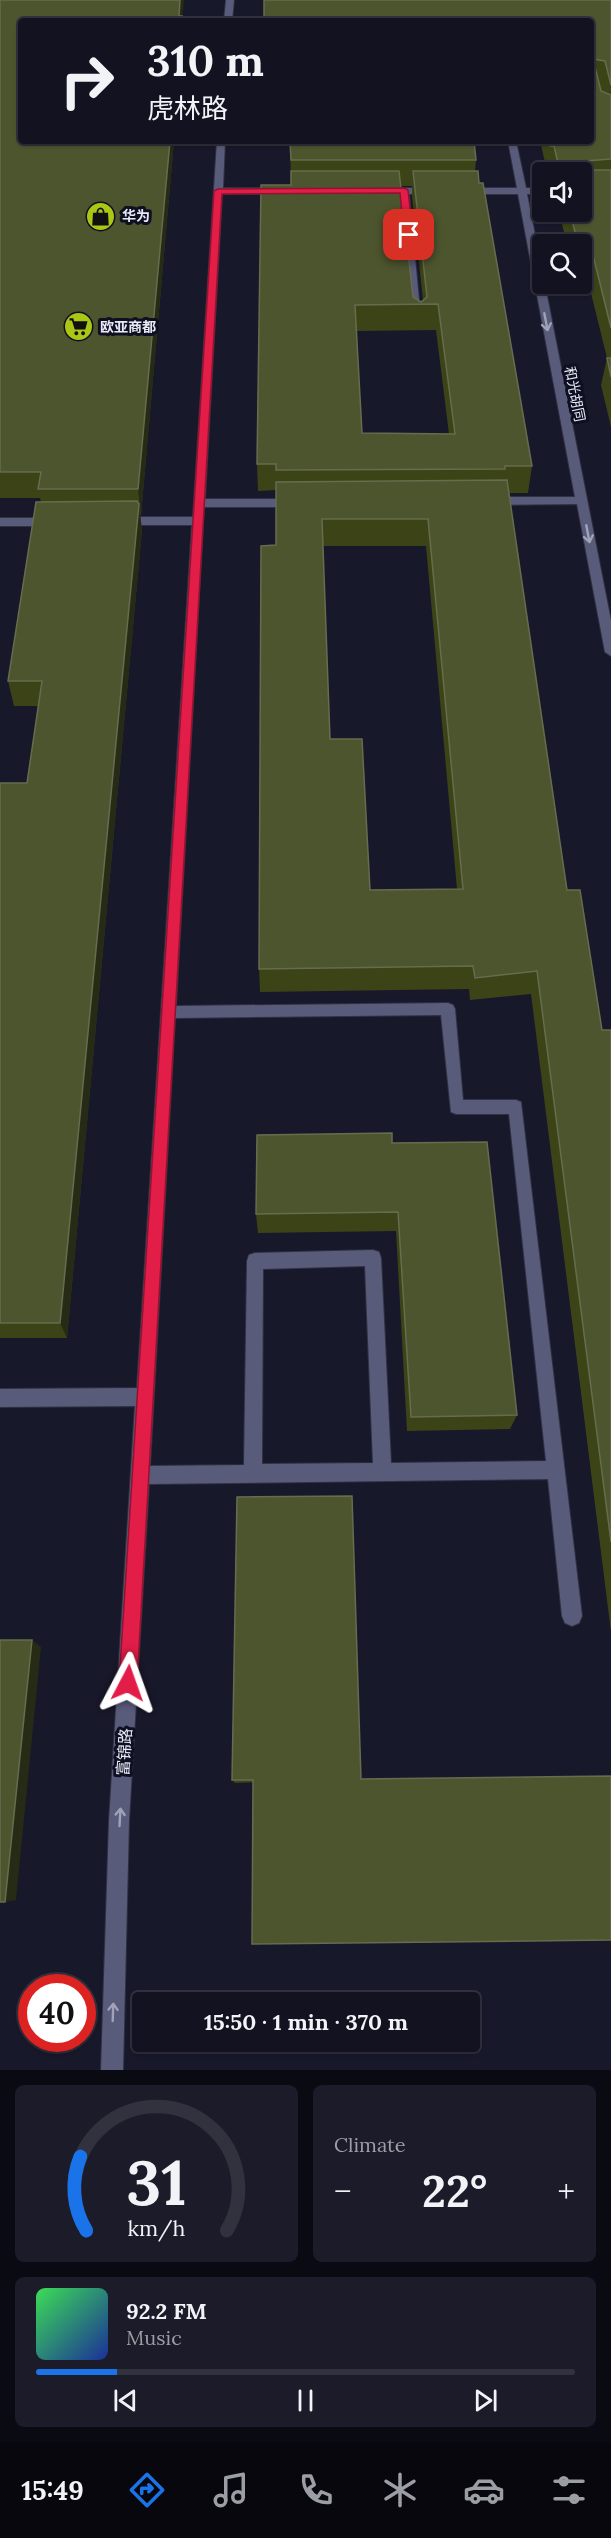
<!DOCTYPE html>
<html lang="en">
<head>
<meta charset="utf-8">
<style>
  body { margin:0; font-family:Lora,"Noto Sans SC",serif; background:#1b1b29; color:#f1f3f6; height:100vh; display:flex; flex-direction:column; font-size:22px; white-space:nowrap }
  * { box-sizing:border-box; margin:0 }
  p { font-size:20px; color:#9c9ea5 }
  .icon { flex:none; width:33px; height:33px; fill:none; stroke:currentColor; stroke-width:2; stroke-linecap:round; stroke-linejoin:round }
  .map { position:relative; height:2070px; overflow:hidden }
  .drawer { display:flex; flex-direction:column; gap:15px; padding:15px; background:#0a0a12; flex:1 }
  .drawer>* { flex:none }
  .top-card { position:absolute; left:18px; top:18px; width:576px; height:126px; border-radius:6px; box-shadow:0 2px 4px #0004,0 0 0 2px #31323e; background:#121220; color:#f1f3f6; overflow:hidden }
  .tools { position:absolute; left:532px; top:162px; display:grid; gap:12px }
  .tools a { display:grid; place-items:center; width:60px; height:60px; border-radius:6px; background:#121220; box-shadow:0 2px 4px #0004,0 0 0 2px #31323e; font-size:30px }
  .speed { position:absolute; left:18px; top:1974px; display:flex; gap:12px; font-size:30px; font-weight:700; text-align:center }
  .speed>* { display:grid; place-content:center; width:78px; height:78px; border-radius:50%; background:#121220; box-shadow:0 2px 4px #0004,0 0 0 2px #31323e; line-height:1 }
  .speed .limit { border:9px solid #d22; background:#fff; color:#111 }
  .pin { position:absolute; display:grid; place-items:center; width:51px; height:51px; color:#fff; margin:-26px; border-radius:12px; box-shadow:0 3px 9px #0006 }
  .me { position:absolute; width:66px; margin:-33px; rotate:4deg; stroke-linejoin:round; filter:drop-shadow(0 0 4px #0008) }
  .turn { display:flex; align-items:center; gap:21px; height:126px; padding:0 30px; font-size:27px }
  .turn .icon { width:78px; height:78px; stroke-width:2.5 }
  .turn b { display:block; font-size:42px; line-height:51px }
  .big { font-size:45px; font-weight:800; line-height:1.1 }
  .drawer .widget { flex:1; display:flex; flex-direction:column; justify-content:center; gap:9px; min-width:0; padding:0 21px; border-radius:9px; background:#1b1b29 }
  .drawer .dial { align-items:center; gap:0 }
  .dial svg { height:156px; overflow:visible; fill:none; stroke:#31323e; stroke-width:7; stroke-linecap:round; text-anchor:middle }
  .dial text { fill:#f1f3f6; stroke:none }
  .song { display:flex; align-items:center; gap:18px }
  .cover { width:72px; height:72px; border-radius:9px; background:linear-gradient(135deg,hsl(130 70% 55%),hsl(230 70% 35%)) }
  .played { height:6px; border-radius:3px; background:linear-gradient(90deg,#1a73e8 15%,#31323e 15%) }
  .keys { display:flex; justify-content:space-around; direction:ltr }
  .heat { display:flex; justify-content:space-between; align-items:center; font-size:33px; direction:ltr }
  .drawer .tiles { flex:1; display:grid; gap:15px; grid-template-columns:1fr 1fr }
  .widget:last-child { grid-column:span 2 }
  .trip { position:absolute; left:132px; top:1992px; width:348px; height:60px; border-radius:6px; background:#121220; box-shadow:0 2px 4px #0004,0 0 0 2px #31323e; font-weight:800; line-height:60px; text-align:center }
  .dock { display:flex; height:96px; justify-content:space-around; align-items:center; background:#07070d; color:#9c9ea5 }
  .dock .icon { width:42px; height:42px }
  .dock .on { color:#1a73e8 }
  .dock b { font-size:27px; color:#f1f3f6 }
  .map>svg:first-child { display:block }
  .lines { fill:none; stroke-linecap:round; stroke-linejoin:round }
  .minor-casing { stroke:#313143; stroke-width:2 }
  .minor { fill:#595b7b; fill-rule:evenodd }
  .wall { fill:#3b4317; fill-rule:evenodd }
  .shaded-wall { fill:#252b15 }
  .building { fill:#4d552f; stroke:#666c4e; stroke-width:1.5; fill-rule:evenodd }
  .oneway { stroke:#a0a2b8 }
  .route { fill:#e11d48; stroke:#92132f; stroke-width:1.5 }
  .labels { text-anchor:middle; stroke-width:6; stroke-linejoin:round; paint-order:stroke }
  .far-poi-label { font-size:14px; font-weight:bold; fill:#e7e9f6; stroke:#0f0f22; text-anchor:start }
  .far-street-label { font-size:14px; fill:#e7e9f6; stroke:#0f0f22 }
  .street-label { font-size:16px; fill:#e7e9f6; stroke:#0f0f22 }
</style>
</head>
<body>
<div class="map">
<svg width="611" height="2070" viewBox="0 0 611 2070">
  <rect width="100%" height="100%" fill="#18182b"/>
  <g class="lines">
    <defs>
      <path id="minor" d="M 226,0 L 234,0 L 232,21 L 224,21 Z
        M 217,141 L 225,141 L 223,188 L 279,188 L 283,191 L 279,194 L 222,194 L 205,499 L 296,499 L 302,503 L 296,507 L 204,507 L 176,1006 L 448,1003 L 453,1005 L 455,1009 L 463,1100 L 516,1100 L 521,1102 L 582,1616 L 579,1623 L 572,1626 L 565,1623 L 562,1616 L 548,1479 L 149,1484 L 129,1821 L 123,2070 L 101,2070 L 109,1821 L 135,1406 L 0,1407 L 0,1389 L 137,1388 L 192,525 L 123,525 L 117,521 L 123,517 L 193,517 ZM 441,1015 L 451,1112 L 456,1114 L 509,1114 L 546,1461 L 391,1463 L 381,1258 L 379,1252 L 373,1250 L 255,1253 L 249,1255 L 247,1261 L 244,1465 L 150,1466 L 175,1018 ZM 365,1266 L 373,1463 L 262,1464 L 263,1269 Z
        M 508,141 L 516,141 L 526,188 L 543,188 L 543,194 L 527,194 L 611,621 L 611,656 L 605,652 L 577,504 L 491,505 L 485,501 L 491,497 L 575,497 L 518,194 L 465,194 L 461,191 L 465,188 L 517,188 Z
        M 381,188 L 432,188 L 436,191 L 432,194 L 409,194 L 421,321 L 413,319 L 400,194 L 378,193 L 378,189 Z
        M 0,518 L 54,518 L 60,522 L 54,526 L 0,526 Z"/>
    </defs>
    <use href="#minor" class="minor-casing"/>
    <use href="#minor" class="minor"/>
  </g>
  <path class="wall" d="M 0,0 L 21,21 L 174,141 L 141,515 L 140,515 L 142,530 L 67,1338 L 0,1338 L 0,783 L 27,783 L 38,706 L 14,706 L 8,681 L 41,502 L 40,498 L 0,498 Z
    M 611,0 L 611,427 L 601,385 L 607,358 L 587,277 L 582,277 L 582,244 L 567,244 L 559,212 L 582,212 L 582,172 L 550,172 L 550,171 L 547,171 L 540,141 L 591,141 L 591,21 Z
    M 290,141 L 476,160 L 475,171 L 479,183 L 532,466 L 528,493 L 509,493 L 567,890 L 602,1030 L 611,1030 L 611,1632 L 531,994 L 470,1000 L 469,989 L 260,992 L 259,969 L 276,545 L 276,490 L 258,491 L 257,464 L 291,185 ZM 401,186 L 412,186 L 412,196 L 423,300 L 421,302 L 413,297 ZM 436,330 L 449,434 L 362,433 L 356,331 ZM 323,546 L 426,546 L 457,889 L 370,890 L 330,739 Z
    M 392,1143 L 517,1415 L 510,1429 L 407,1431 L 396,1231 L 258,1233 L 256,1214 Z
    M 361,1779 L 235,1783 L 232,1780 Z"/>
  <path class="shaded-wall" d="M 180,0 L 184,0 L 182,21 L 179,21 Z
    M 170,141 L 174,141 L 141,515 L 138,489 Z
    M 139,504 L 142,530 L 67,1338 L 60,1323 Z
    M 32,1640 L 41,1647 L 16,1900 L 5,1902 Z"/>
  <path class="building" d="M 0,0 L 180,0 L 179,16 L 182,16 L 181,21 L 21,21 L 21,141 L 170,141 L 138,489 L 38,489 L 41,472 L 0,472 Z
    M 264,0 L 611,0 L 611,85 L 605,61 L 593,59 L 601,91 L 611,95 L 611,159 L 585,161 L 584,168 L 586,170 L 611,170 L 611,328 L 592,251 L 582,251 L 582,244 L 578,244 L 570,212 L 582,212 L 582,172 L 560,172 L 554,146 L 550,146 L 549,141 L 591,141 L 591,21 L 264,21 Z
    M 290,141 L 474,141 L 476,160 L 291,160 Z
    M 291,171 L 399,171 L 413,297 L 421,302 L 427,297 L 413,171 L 478,171 L 479,183 L 483,183 L 532,466 L 505,466 L 505,469 L 276,470 L 276,464 L 257,464 L 261,185 L 291,185 ZM 438,304 L 455,434 L 362,433 L 355,305 Z
    M 607,358 L 611,358 L 611,377 Z
    M 507,480 L 567,890 L 580,890 L 602,1030 L 611,1030 L 611,1542 L 537,971 L 475,978 L 473,966 L 259,969 L 261,546 L 276,545 L 276,482 ZM 322,519 L 428,519 L 463,889 L 370,890 L 362,739 L 330,739 Z
    M 137,501 L 139,504 L 60,1323 L 0,1323 L 0,783 L 27,783 L 42,681 L 8,681 L 36,502 Z
    M 392,1133 L 392,1143 L 487,1142 L 517,1415 L 411,1417 L 398,1212 L 256,1214 L 257,1135 Z
    M 352,1496 L 361,1779 L 611,1776 L 611,1940 L 252,1944 L 253,1780 L 232,1780 L 237,1497 Z
    M 0,1640 L 32,1640 L 5,1902 L 0,1902 Z"/>
  <defs><path id="oneway-shaft" d="M-6 0H5M1.5-3L5.5 0L1.5 3" fill="none" stroke-width="1.6" stroke-linecap="round" stroke-linejoin="round" transform="scale(1.5)"/></defs>
  <g class="oneway">
    <use href="#oneway-shaft" transform="translate(546 322) rotate(79)"/>
    <use href="#oneway-shaft" transform="translate(588 534) rotate(79)"/>
    <use href="#oneway-shaft" transform="translate(120 1817) rotate(-87)"/>
    <use href="#oneway-shaft" transform="translate(113 2012) rotate(-88)"/>
  </g>
  <path class="route" d="M 404,188 L 408,190 L 413,235 L 409,237 L 404,235 L 400,193 L 222,194 L 137,1683 L 134,1689 L 128,1692 L 122,1689 L 119,1683 L 214,191 L 218,189 Z"/>
  <defs>
    <symbol id="shop-disc" viewBox="-11 -11 22 22"><circle r="9.5" fill="#abc614" stroke="#0f0f22"/><path d="M-5-2.5h2.3a2.7 3.5 0 0 1 5.4 0H5L5.5 6h-11ZM-1.5-2.5h3a1.5 2.3 0 0 0-3 0Z" fill="#111"/></symbol>
    <symbol id="supermarket-disc" viewBox="-11 -11 22 22"><circle r="9.5" fill="#abc614" stroke="#0f0f22"/><path d="M-6-5.5h2.5l.6 2H6L4.5 2H-2.5L-4.4-4H-6ZM-1.5 3.2a1.3 1.3 0 1 0 .1 0ZM3 3.2a1.3 1.3 0 1 0 .1 0Z" fill="#111"/></symbol>
  </defs>
  <g fill-rule="evenodd">
    <use href="#shop-disc" x="84" y="200" width="33" height="33"/>
    <use href="#supermarket-disc" x="62" y="310" width="33" height="33"/>
  </g>
  <g class="labels">
    <g class="far-poi-label">
      <text x="122" y="221">华为</text>
      <text x="100" y="332">欧亚商都</text>
    </g>
    <g class="far-street-label">
      <text transform="translate(575 394) rotate(79)" y="5">和光胡同</text>
    </g>
    <g class="street-label">
      <text transform="translate(124 1752) rotate(-86)" y="6">富锦路</text>
    </g>
  </g>
</svg>
<div class="tools">
<a><svg class="icon" aria-label="sound" viewBox="0 0 24 24"><path d="M4 9h4l5-4v14l-5-4H4zM17 9q2 3 0 6"/></svg></a>
<a><svg class="icon" aria-label="search" viewBox="0 0 24 24"><circle cx="10" cy="10" r="6"/><path d="M15 15l6 6"/></svg></a>
</div>
<div class="speed"><div class="limit">40</div></div>
<div class="pin" style="left:409px;top:235px;background:#d93025"><svg class="icon" aria-label="arrive" viewBox="0 0 24 24"><path d="M6 21V4h12l-3 4 3 4H6"/></svg></div>
<svg class="me" style="left:128px;top:1683px" viewBox="-20 -20 40 40"><path d="M0-17L14 15 0 8-14 15z" fill="#e11d48" stroke="#fff" stroke-width="4"/></svg>
<div class="trip">15:50 · 1 min · 370 m</div>
<div class="top-card">
<div class="turn"><svg class="icon" aria-label="right" viewBox="0 0 24 24"><path d="M7 20v-9h11M14 6l5 5-5 5"/></svg><div><b>310 m</b>虎林路</div></div>
</div>
</div>
<section class="drawer">
<div class="tiles">
<div class="widget dial"><svg viewBox="0 0 100 80">
<path d="M14 69A42 42 0 1 1 86 69"/>
<path d="M14 69A42 42 0 0 1 11 31" stroke="#1a73e8"/>
<text x="50" y="56" font-size="32" font-weight="700">31</text>
<text x="50" y="72" font-size="11">km/h</text>
</svg></div>
<div class="widget"><p>Climate</p>
<div class="heat"><a>−</a><b class="big">22°</b><a>+</a></div>
</div>
<div class="widget">
<div class="song"><i class="cover"></i><div><b>92.2 FM</b><p>Music</p></div></div>
<div class="played"></div>
<div class="keys"><svg class="icon" aria-label="previous" viewBox="0 0 24 24"><path d="M18 5L8 12l10 7zM5 5v14"/></svg><svg class="icon" aria-label="pause" viewBox="0 0 24 24"><path d="M8 5v14M16 5v14"/></svg><svg class="icon" aria-label="next" viewBox="0 0 24 24"><path d="M6 5l10 7-10 7zM19 5v14"/></svg></div>
</div>
</div>
</section>
<nav class="dock">
<b>15:49</b>
<svg class="icon on" aria-label="directions" viewBox="0 0 24 24"><path d="M12 3l9 9-9 9-9-9zM9 14v-3h6M13 9l2 2-2 2"/></svg>
<svg class="icon" aria-label="music" viewBox="0 0 24 24"><path d="M9 18V5l10-2v13"/><circle cx="6" cy="18" r="3"/><circle cx="16" cy="16" r="3"/></svg>
<svg class="icon" aria-label="phone" viewBox="0 0 24 24"><path d="M5 4h4l2 5-3 2q2 4 5 5l2-3 5 2v4C11 20 4 13 5 4z"/></svg>
<svg class="icon" aria-label="climate" viewBox="0 0 24 24"><path d="M12 3v18M4 7l16 10M4 17L20 7"/></svg>
<svg class="icon" aria-label="car" viewBox="0 0 24 24"><path d="M5 17H2v-5l4-1 3-4h7l3 4 3 1v5h-3M9 17h6M6 11h13"/><circle cx="7" cy="17" r="2"/><circle cx="17" cy="17" r="2"/></svg>
<svg class="icon" aria-label="filters" viewBox="0 0 24 24"><path d="M4 7h16M4 17h16"/><circle cx="9" cy="7" r="2"/><circle cx="15" cy="17" r="2"/></svg>
</nav>
</body>
</html>
